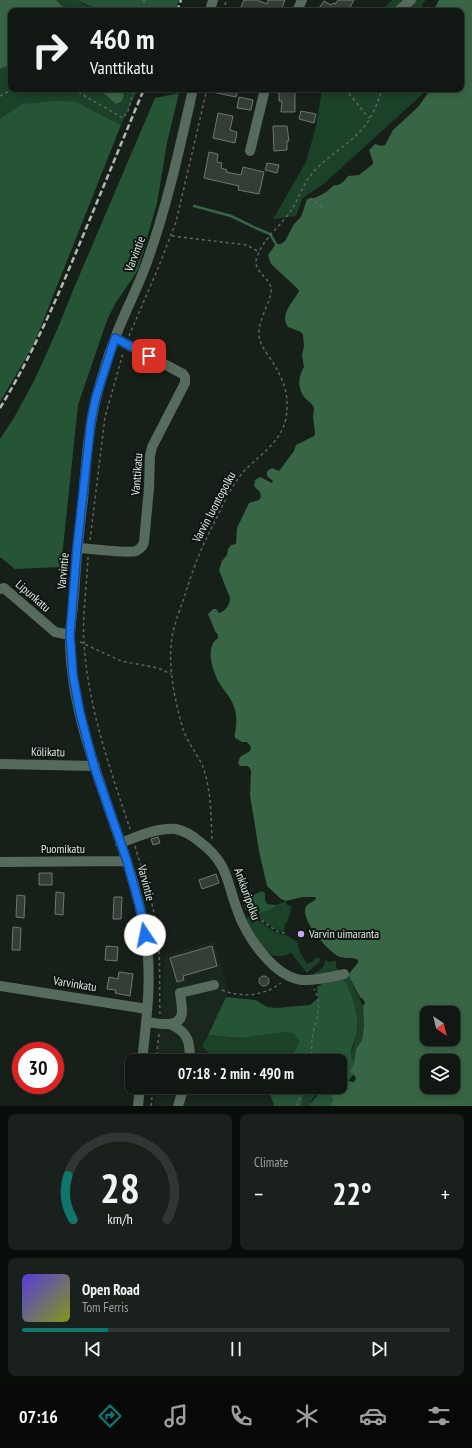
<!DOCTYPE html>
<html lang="en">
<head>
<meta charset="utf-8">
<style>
  body { margin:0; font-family:"PT Sans Narrow",sans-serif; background:#1a201c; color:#f1f3f6; height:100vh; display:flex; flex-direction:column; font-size:15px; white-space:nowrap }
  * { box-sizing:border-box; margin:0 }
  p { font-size:13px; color:#9c9fa0 }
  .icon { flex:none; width:22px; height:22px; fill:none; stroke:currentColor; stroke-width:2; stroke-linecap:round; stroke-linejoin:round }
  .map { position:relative; height:1106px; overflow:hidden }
  .details { display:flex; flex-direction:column; gap:8px; padding:8px; background:#090d0a; flex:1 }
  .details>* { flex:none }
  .top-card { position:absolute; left:8px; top:8px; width:456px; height:84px; border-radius:8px; box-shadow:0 2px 6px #0003,0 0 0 1px #303633; background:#111713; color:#f1f3f6; overflow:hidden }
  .needle { width:26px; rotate:145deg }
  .tools { position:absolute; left:420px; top:1006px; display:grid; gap:8px }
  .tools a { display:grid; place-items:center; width:40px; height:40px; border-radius:8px; background:#111713; box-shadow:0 2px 6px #0003,0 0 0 1px #303633; font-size:20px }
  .speed { position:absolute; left:12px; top:1042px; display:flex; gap:8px; font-size:20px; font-weight:700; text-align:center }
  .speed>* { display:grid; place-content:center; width:52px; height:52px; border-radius:50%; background:#111713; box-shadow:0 2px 6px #0003,0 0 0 1px #303633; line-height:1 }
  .speed .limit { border:6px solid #d22; background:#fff; color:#111 }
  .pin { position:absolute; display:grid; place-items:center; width:34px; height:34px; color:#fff; margin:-17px; border-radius:8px; box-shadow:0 2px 6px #0006 }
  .me { position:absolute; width:44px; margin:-22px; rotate:349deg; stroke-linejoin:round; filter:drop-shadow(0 0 3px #0008) }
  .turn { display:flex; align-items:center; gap:14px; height:84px; padding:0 16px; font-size:18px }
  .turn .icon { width:52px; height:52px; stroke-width:2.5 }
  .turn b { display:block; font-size:28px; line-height:34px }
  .big { font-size:30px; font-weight:700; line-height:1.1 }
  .details .tile { flex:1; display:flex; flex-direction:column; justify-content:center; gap:6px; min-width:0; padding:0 14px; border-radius:8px; background:#1a201c }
  .details .dial { align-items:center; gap:0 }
  .dial svg { height:104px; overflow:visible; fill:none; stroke:#303633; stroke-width:7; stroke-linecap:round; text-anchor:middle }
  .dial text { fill:#f1f3f6; stroke:none }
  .song { display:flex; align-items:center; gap:12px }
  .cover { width:48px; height:48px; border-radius:6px; background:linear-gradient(135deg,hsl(250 70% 55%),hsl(70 70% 35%)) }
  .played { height:4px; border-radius:2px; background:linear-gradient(90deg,#0f766e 20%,#303633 20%) }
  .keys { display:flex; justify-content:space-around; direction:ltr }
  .heat { display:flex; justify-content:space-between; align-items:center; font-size:22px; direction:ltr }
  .details .tiles { flex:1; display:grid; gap:8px; grid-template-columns:1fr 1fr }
  .tile:last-child { grid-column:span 2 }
  .trip { position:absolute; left:125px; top:1054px; width:222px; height:40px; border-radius:8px; background:#111713; box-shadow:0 2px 6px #0003,0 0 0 1px #303633; font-weight:700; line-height:40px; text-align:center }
  .menu { display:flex; height:64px; justify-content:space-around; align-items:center; background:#070908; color:#9c9fa0 }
  .menu .icon { width:28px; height:28px }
  .menu .selected { color:#0f766e }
  .menu b { font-size:18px; color:#f1f3f6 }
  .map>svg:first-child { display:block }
  .built { fill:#19271d }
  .green { fill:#1b4129 }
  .forest { fill:#265436 }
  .water { fill:#376546; fill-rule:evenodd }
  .pier { fill:#171f19 }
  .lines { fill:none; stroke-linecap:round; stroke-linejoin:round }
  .stream { stroke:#376546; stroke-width:2.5 }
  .building { fill:#343e37; stroke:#6d7870 }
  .path { stroke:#5e6560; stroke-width:1.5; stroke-dasharray:3 3; stroke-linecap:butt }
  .minor { stroke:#576b5d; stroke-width:10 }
  .rail { stroke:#b2b9b4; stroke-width:2.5; stroke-dasharray:6 3; stroke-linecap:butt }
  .route-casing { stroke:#114b97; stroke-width:10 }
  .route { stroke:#1a73e8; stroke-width:7 }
  .poi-dot { fill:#c6a6f0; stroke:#0e1610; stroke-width:1.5 }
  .labels { text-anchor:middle; stroke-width:4; stroke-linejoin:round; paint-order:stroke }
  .street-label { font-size:12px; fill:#e1e7e3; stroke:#0e1610 }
  .poi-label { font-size:12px; fill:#e1e7e3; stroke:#0e1610; text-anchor:start }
</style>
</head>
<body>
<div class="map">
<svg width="472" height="1106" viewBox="0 0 472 1106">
  <rect width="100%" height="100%" fill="#171f19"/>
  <path class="built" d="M 214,941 L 229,991 L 202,1046 L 216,1061 L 157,1061 L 165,955 Z
    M 266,1052 L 278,1058 L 277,1061 L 261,1061 Z
    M 156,1087 L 268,1087 L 274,1106 L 154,1106 Z"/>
  <path class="green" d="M 56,0 L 77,0 L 85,5 L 115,11 L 67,11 Z
    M 392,0 L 426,0 L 422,4 L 423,11 L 381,11 Z
    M 11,65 L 11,89 L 99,89 L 116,104 L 122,101 L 124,95 L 120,89 L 126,89 L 124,94 L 131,89 L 138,89 L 121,125 L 77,102 L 0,119 L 0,69 Z
    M 322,89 L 428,89 L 326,182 L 303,198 L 296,216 L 273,219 L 306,162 L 316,126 Z
    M 286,901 L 287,905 L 292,906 L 288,920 L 285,924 L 284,932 L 276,930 L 264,921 L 252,915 L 276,907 L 276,905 Z
    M 248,917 L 261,922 L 276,933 L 286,935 L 296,941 L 298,944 L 299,950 L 307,964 L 313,961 L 316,957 L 321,959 L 320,961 L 307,973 L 291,953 C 264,966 255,937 246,918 Z
    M 325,960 L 329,962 L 336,961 L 336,967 L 340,972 L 309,975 C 316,973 325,969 325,960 Z
    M 349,977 L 363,1006 L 364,1026 L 362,1040 L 356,1049 L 354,1063 L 351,1055 L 358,1028 L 349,989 L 342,978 Z
    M 285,1032 L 295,1034 L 299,1042 L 293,1055 L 294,1061 L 277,1061 L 278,1058 L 266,1052 L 261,1061 L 216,1061 L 202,1046 L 208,1035 L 241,1038 Z
    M 318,1054 L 324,1055 L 324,1061 L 314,1061 L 315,1055 Z
    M 306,1087 L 314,1087 L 317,1093 L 308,1106 L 302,1106 L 303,1093 Z"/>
  <path class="forest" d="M 77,0 L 179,0 L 175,11 C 144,11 104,16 77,0 Z
    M 179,93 L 167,143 L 157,203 L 138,270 L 115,304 L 107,320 L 78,405 L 61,567 L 15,569 L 0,557 L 0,439 L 15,416 L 35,379 L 57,330 L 74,288 L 155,98 Z
    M 56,101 L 77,102 L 121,125 L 34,344 L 0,402 L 0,119 L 22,104 Z
    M 262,891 L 265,893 C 265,903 264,905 276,905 L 277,906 L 270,910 L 252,915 L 245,909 L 244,901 L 249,897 Z
    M 342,978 C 351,987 359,1017 357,1029 C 357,1037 351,1046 351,1054 C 351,1057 353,1060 354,1063 L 349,1072 L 353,1075 L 348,1081 L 340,1080 L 340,1061 L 324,1061 L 325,1058 L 321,1054 L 315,1055 L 314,1061 L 294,1061 L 293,1055 L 299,1042 L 294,1034 L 285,1032 L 241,1038 L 208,1035 L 226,997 L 256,1000 L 267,1007 L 276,1008 L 310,1005 L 318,998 L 317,987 L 325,982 Z
    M 268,1087 L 306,1087 L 303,1093 L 302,1106 L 274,1106 Z
    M 314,1087 L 328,1087 L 328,1093 L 333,1100 L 330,1106 L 308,1106 L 317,1096 L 317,1091 Z"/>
  <path class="water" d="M 0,0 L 56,0 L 67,11 L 11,11 L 11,65 L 0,69 Z
    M 439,0 L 472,0 L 472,1106 L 330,1106 L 333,1100 L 328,1093 L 328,1087 L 340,1087 L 340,1080 L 354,1082 L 356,1079 L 355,1076 L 349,1072 L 354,1063 L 356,1049 L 362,1040 L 364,1026 L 363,1006 L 365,1003 L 363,999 L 360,997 L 348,975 L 357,964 L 358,960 C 351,957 345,959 340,957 C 329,953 303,922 305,910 C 306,903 312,903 316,899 L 304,897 L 286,901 L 281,899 L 267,886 L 259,851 L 250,795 L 251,772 L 250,768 L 247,766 L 240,766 L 238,763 L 240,757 L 250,751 L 251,747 L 247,742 L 242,742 L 235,738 C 234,733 236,731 236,726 C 237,721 236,712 234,707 C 231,697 223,690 218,681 C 212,669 205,647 218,638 L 218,635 L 215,631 L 208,614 L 213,609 L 216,609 L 219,613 C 226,611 230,604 230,598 L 219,570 L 222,561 L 227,555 L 228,549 L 231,545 L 236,544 L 237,528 L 249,503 L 259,500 L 261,497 L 260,492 L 254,486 L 255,480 L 260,477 L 272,483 L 273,481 L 267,476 L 267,471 L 272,468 L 279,471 L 294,451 L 296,445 L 314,436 L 315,433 L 313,417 L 314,408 C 312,403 308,401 305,398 C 297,388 298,377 304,367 L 302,355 L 304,346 L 303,335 L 301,332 L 288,327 C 279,314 293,303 299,291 L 298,289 L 271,264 L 268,255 L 276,244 L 281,244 L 285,241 L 294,224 L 301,217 L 307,199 C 314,200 327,192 332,187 C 335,184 335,186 338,185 C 343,183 345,180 348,176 L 359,175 L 373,164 L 373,162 L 369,150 L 375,144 L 382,146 L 385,145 L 393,130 L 418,107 L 431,89 L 461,89 L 461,11 L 433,11 ZM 427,1013 L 453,1013 L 453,1039 L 427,1039 ZM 427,1061 L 453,1061 L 453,1087 L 427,1087 Z
    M 99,89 L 120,89 L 124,95 L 122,101 L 116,104 Z"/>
  <path class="pier" d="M 304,897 L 315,897 L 316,899 L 306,904 L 307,902 L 313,899 L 305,899 L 286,903 L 286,901 Z
    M 341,958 L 352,958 L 358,960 L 357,964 L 351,970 L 348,971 L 355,963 L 356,961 L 339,959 Z"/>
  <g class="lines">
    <path class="stream" d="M 194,206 L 231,216 L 258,229 L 270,234 L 276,244"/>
  </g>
  <path class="building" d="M 244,0 L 257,0 L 267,4 L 268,0 L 285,0 L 281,10 L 282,11 L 239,11 Z
    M 338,0 L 354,0 L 348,11 L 324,11 L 319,8 L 324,1 L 331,5 L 333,3 L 335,4 Z
    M 212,89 L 238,89 L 236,97 L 212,92 Z
    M 282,89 L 295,89 L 295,112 L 281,112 L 282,101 L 279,101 L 279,93 L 281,93 Z
    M 239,97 L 253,100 L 251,110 L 237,108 Z
    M 301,111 L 316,114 L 314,123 L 299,119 Z
    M 218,113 L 233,116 L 230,130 L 237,132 L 235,143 L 213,138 Z
    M 273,126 L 287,126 L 289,141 L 287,141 L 287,150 L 274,151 Z
    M 209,152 L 218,154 L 217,162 L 222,163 L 221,168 L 227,170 L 226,172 L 241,175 L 243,167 L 264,172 L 259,194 L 238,190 L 239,186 L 204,178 Z
    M 267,163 L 279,165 L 277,173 L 265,170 Z
    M 158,837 L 160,843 L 153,845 L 151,839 Z
    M 39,873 L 52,873 L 52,885 L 39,885 Z
    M 216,874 L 219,883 L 202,889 L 199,880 Z
    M 56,892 L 64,893 L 63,915 L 55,914 Z
    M 17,895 L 25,896 L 24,918 L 16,917 Z
    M 114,897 L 122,897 L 121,919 L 113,919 Z
    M 13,927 L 21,928 L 20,950 L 12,950 Z
    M 106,946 L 118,947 L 117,961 L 105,960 Z
    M 212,946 L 217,966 L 183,976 L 184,980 L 177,982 L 170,958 Z
    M 119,972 L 133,974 L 130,996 L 115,993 L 116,990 L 107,989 L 109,977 L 118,979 Z
    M259 981a5 5 0 1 1 10 0a5 5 0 1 1-10 0Z"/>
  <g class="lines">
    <path class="path" d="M 144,0 L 144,11
      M 224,11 L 226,0
      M 73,89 L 123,118 L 128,111 L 134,89
      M 345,89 L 369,118
      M 0,96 L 13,89
      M 310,198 L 322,207
      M 172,236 L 247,245 L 259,252
      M 129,336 L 159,266 L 176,222 L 207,89
      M 90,540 L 105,417 L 123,353
      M 88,557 C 87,584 82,617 84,643 C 88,707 110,769 130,829
      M 80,642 L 121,661 L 158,668 L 171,674
      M 212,839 C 211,816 211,789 203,767 C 197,753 186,741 182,726 C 175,700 169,672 171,646 C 172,630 178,615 183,601 C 190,578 198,555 209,533 C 218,516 226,496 237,480 C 251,459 281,446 286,418 C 290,394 283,378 270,358 C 265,351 260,344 259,336 C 257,320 274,297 271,287 C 267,276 252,270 257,257 C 263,240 276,230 287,216 C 297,204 301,188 310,176 C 325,157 348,146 364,127 C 372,117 378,102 382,89
      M 135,846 C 143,874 153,901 157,929 C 161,958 159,987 160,1015
      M 250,917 L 261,920 L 278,932 L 285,933
      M 222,990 C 243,998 263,996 281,983
      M 156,1061 L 159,1033
      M 312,1061 C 312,1054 311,1046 312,1038 C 315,1021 324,1005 314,989
      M 151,1106 L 153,1087
      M 297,1106 L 304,1087"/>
    <path class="minor" d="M 210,11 L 213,0
      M 297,11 L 302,0
      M 398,11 L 411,0
      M 250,151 L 265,89
      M 77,548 C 90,548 127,554 136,551 C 140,549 143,546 144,542 L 149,488 L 150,456 L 152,447 L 185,383 L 185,377 L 183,374 L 115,338
      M 0,589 L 4,588 L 55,632 L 70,635
      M 0,764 L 95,766
      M 120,843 C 137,837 158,827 176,829 C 185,831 193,836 200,842 C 229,864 226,881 238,912 C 247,937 274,977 302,980 C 317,981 331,977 344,974
      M 0,862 L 127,861
      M 0,986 L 147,1009
      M 146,1022 C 158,1023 181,1030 182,1012 C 182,1006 181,999 180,993 L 214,985
      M 172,1025 C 189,1033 190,1043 190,1061
      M 142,1061 C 147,1017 153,970 144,926 C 125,829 69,735 70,635 C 71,621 73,608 74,595 C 76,563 79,531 83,500 C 86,465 88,429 97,395 C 102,376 108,356 115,338 C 125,311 139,286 148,259 C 168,203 180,146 193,89
      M 138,1106 L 140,1087
      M 178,1106 L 184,1087"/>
    <path class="rail" d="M 177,11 L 181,0
      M 0,408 C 33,354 58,296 82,238 C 103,188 123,139 144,89"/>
  </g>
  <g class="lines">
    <defs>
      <path id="route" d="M 145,935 L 140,908 L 127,861 L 94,766 L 80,713 L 73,676 L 70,635 L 77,548 L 91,421 L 96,397 L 115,338 L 149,356"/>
    </defs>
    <use href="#route" class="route-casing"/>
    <use href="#route" class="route"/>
  </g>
  <circle class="poi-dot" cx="301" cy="934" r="4"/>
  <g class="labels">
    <g class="street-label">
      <text transform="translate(135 254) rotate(-69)" y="4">Varvintie</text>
      <text transform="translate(137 474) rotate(-86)" y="4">Vanttikatu</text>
      <text transform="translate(214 507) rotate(-62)" y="4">Varvin luontopolku</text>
      <text transform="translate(63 571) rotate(-85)" y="4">Varvintie</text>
      <text transform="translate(33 596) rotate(41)" y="4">Lipunkatu</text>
      <text transform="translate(48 752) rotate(1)" y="4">Kölikatu</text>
      <text x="63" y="853">Puomikatu</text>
      <text transform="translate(146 883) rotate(75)" y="4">Varvintie</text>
      <text transform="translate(247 894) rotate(70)" y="4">Ankkuripolku</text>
      <text transform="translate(75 984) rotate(9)" y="4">Varvinkatu</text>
    </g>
    <g class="poi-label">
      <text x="309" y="938">Varvin uimaranta</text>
    </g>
  </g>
</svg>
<div class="tools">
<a><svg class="needle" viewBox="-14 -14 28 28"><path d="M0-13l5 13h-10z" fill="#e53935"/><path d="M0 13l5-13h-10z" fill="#9c9fa0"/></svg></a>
<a><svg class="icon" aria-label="layers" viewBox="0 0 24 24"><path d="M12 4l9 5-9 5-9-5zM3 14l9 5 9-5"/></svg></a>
</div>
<div class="speed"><div class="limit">30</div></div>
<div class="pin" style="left:149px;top:356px;background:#d93025"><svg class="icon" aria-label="arrive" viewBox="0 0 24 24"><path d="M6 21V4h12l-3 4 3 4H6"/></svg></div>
<svg class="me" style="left:145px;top:935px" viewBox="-20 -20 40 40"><circle r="19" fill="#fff"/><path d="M0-13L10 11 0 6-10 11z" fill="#1a73e8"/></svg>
<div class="trip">07:18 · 2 min · 490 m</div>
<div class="top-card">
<div class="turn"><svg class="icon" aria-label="right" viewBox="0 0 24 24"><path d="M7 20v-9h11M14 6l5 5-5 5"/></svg><div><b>460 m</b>Vanttikatu</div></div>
</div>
</div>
<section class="details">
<div class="tiles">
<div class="tile dial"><svg viewBox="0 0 100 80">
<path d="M14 69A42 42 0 1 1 86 69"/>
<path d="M14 69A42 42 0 0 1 10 35" stroke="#0f766e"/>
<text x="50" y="56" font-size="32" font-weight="700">28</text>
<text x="50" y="72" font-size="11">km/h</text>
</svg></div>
<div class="tile"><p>Climate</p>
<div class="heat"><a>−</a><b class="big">22°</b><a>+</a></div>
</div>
<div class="tile">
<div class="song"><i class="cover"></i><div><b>Open Road</b><p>Tom Ferris</p></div></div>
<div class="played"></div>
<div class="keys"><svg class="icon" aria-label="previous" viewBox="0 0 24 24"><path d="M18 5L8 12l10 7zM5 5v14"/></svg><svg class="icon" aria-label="pause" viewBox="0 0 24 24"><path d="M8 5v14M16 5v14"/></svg><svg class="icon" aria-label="next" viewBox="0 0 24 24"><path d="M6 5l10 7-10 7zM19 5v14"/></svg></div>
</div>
</div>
</section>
<nav class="menu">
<b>07:16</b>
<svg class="icon selected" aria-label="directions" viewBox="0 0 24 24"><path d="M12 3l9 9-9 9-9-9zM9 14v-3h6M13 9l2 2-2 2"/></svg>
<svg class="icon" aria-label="music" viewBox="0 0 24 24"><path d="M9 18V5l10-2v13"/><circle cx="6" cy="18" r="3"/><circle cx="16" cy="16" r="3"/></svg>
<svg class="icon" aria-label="phone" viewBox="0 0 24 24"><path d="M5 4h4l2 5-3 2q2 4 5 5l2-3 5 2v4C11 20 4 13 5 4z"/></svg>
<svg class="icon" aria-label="climate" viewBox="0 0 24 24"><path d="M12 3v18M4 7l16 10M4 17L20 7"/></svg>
<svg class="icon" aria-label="car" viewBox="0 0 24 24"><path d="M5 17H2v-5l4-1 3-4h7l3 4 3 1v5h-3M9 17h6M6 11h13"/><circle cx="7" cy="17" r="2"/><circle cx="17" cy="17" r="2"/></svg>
<svg class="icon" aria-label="filters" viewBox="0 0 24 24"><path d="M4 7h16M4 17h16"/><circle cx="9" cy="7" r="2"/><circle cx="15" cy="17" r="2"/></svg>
</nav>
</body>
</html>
